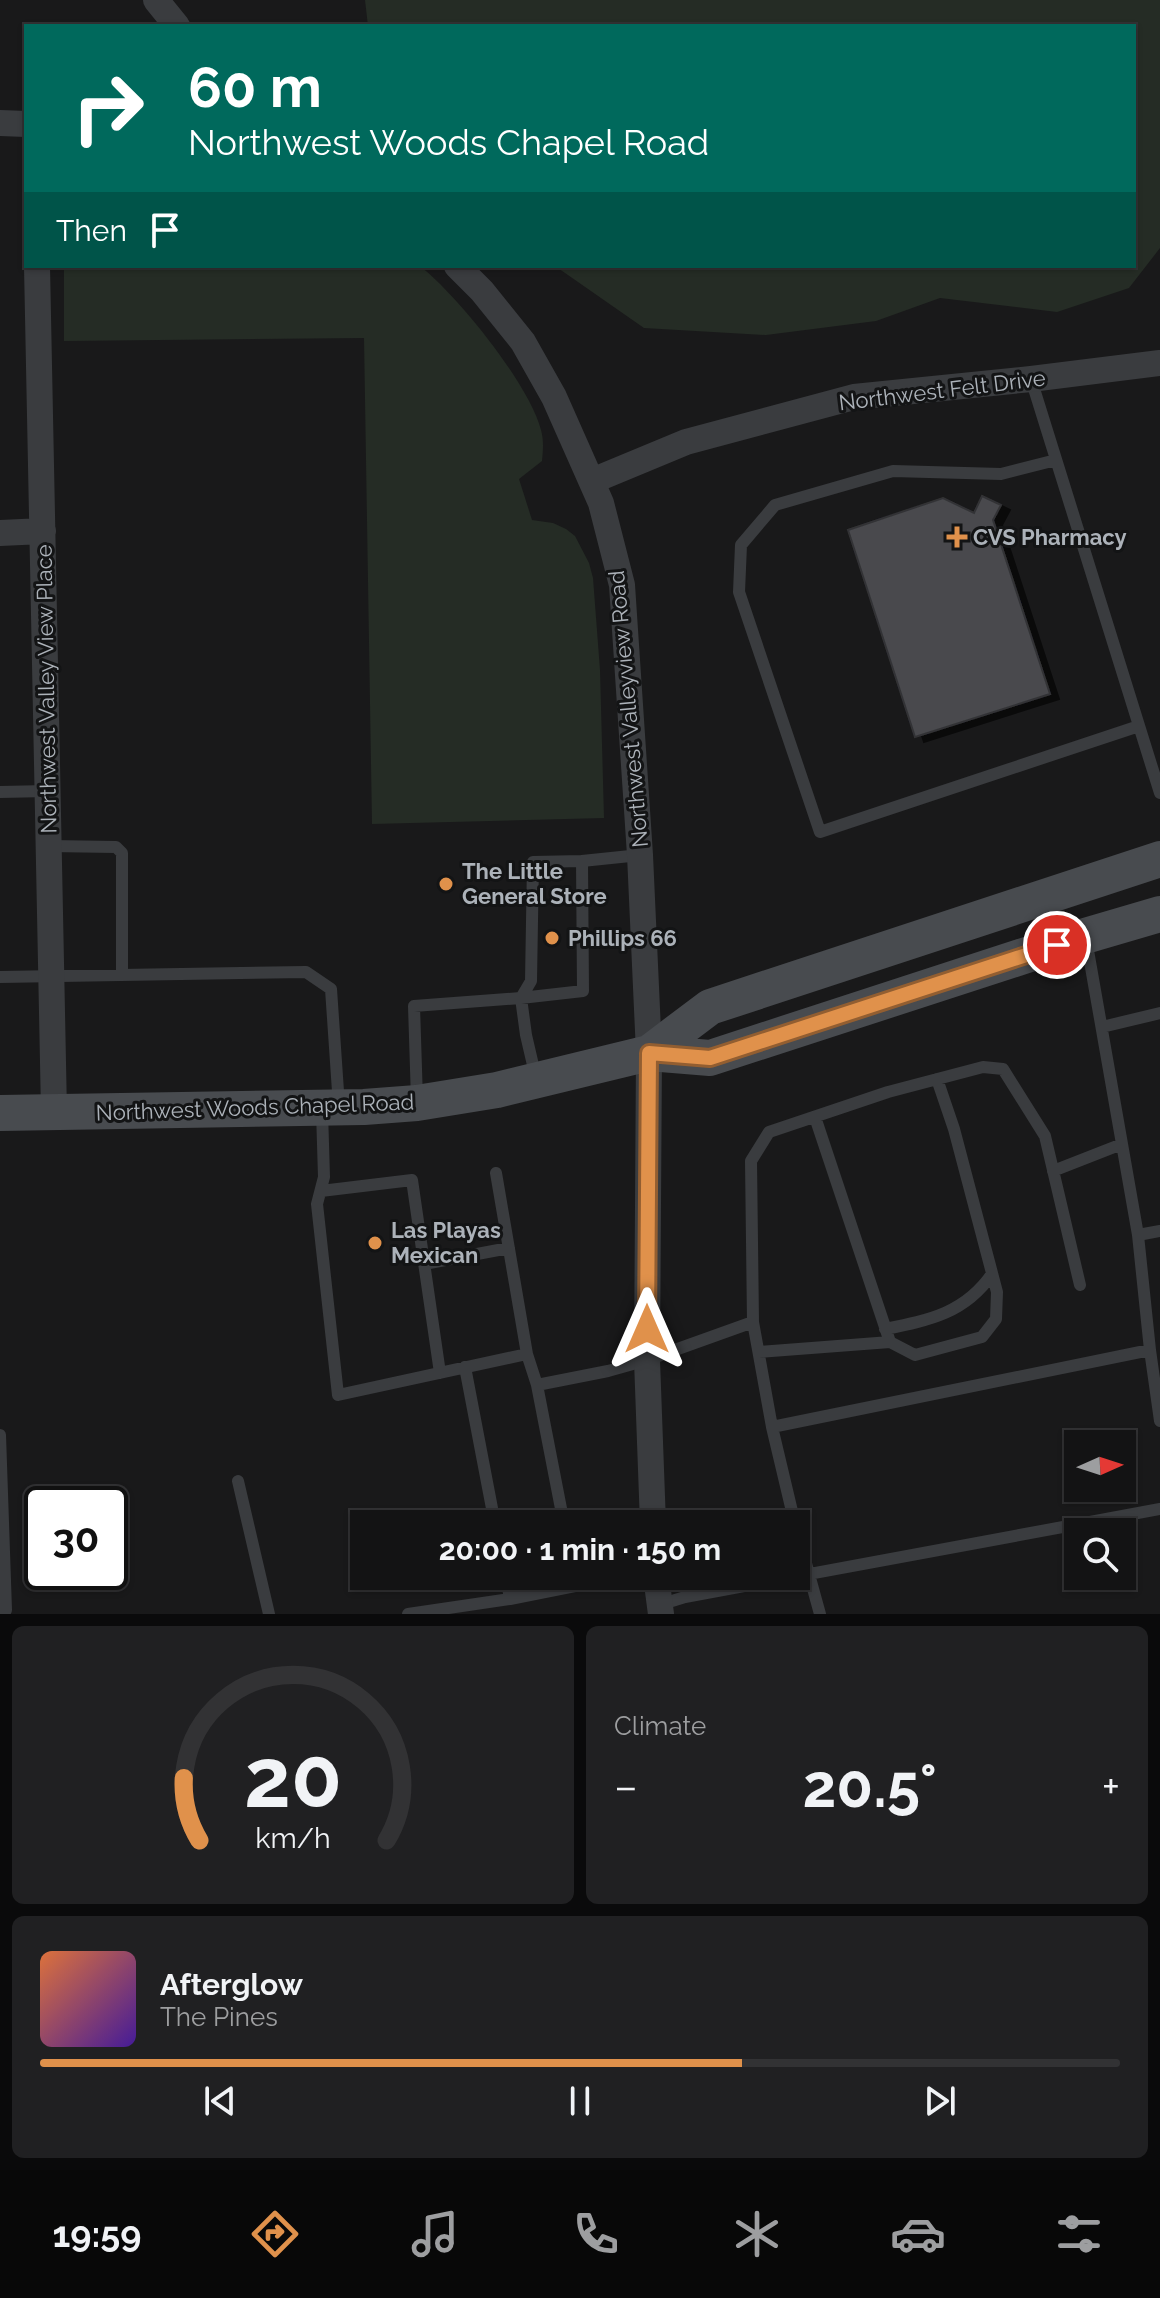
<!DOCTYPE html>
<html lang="en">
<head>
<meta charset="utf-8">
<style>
  body { margin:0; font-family:Raleway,sans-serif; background:#202022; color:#f1f3f6; height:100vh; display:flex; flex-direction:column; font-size:30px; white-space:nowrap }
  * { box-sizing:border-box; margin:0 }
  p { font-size:26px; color:#9d9ea0 }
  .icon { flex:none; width:44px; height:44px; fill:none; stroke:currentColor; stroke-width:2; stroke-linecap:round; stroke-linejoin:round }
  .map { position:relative; height:1614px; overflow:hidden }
  .sheet { display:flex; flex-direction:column; gap:12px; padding:12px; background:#0a0a0b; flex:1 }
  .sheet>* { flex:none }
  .hud { position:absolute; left:24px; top:24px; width:1112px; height:244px; border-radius:0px; box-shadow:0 2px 6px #0004,0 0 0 2px #323234; background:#00695c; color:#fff; overflow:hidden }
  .needle { width:52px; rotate:87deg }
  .buttons { position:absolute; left:1064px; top:1430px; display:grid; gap:16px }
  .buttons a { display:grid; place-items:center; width:72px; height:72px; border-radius:0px; background:#131314; box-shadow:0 2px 6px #0004,0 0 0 2px #323234; font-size:40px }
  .speed { position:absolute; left:24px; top:1486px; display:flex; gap:16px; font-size:40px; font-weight:700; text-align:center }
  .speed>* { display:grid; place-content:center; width:104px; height:104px; border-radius:50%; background:#131314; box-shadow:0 2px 6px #0004,0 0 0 2px #323234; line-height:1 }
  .speed .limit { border:4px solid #111; border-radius:12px; background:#fff; color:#111 }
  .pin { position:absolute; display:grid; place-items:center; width:68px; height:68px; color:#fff; margin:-34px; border:4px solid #fff; border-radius:50%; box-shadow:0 2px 8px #0007 }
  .me { position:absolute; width:88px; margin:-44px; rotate:0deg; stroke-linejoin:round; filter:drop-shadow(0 0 6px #0008) }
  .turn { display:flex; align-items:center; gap:28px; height:168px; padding:0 32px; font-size:36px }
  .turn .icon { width:104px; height:104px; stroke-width:2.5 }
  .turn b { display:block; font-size:56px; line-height:68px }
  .then { display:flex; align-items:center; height:76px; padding:0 32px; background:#0003; gap:16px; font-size:30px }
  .big { font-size:60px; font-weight:700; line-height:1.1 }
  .sheet .card { flex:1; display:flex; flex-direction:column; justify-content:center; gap:12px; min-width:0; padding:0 28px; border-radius:12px; background:#202022 }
  .sheet .dial { align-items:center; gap:0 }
  .dial svg { height:208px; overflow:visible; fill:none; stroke:#323234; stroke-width:7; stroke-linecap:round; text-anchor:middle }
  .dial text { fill:#f1f3f6; stroke:none }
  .song { display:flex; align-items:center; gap:24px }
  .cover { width:96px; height:96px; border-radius:12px; background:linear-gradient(135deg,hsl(20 70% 55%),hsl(260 70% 35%)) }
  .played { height:8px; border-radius:4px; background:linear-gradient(90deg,#e0914b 65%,#323234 65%) }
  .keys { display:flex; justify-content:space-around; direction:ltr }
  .heat { display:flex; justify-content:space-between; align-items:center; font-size:44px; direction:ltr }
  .sheet .tiles { flex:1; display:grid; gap:12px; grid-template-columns:1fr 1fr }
  .card:last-child { grid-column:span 2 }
  .trip { position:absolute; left:350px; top:1510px; width:460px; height:80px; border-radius:0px; background:#131314; box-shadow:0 2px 6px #0004,0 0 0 2px #323234; font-weight:700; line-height:80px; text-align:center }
  .tab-bar { display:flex; height:128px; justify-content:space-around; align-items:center; background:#080808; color:#9d9ea0 }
  .tab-bar .icon { width:56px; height:56px }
  .tab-bar .on { color:#e0914b }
  .tab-bar b { font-size:36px; color:#f1f3f6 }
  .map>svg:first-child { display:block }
  .green { fill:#252c25 }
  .building { fill:#48494d; stroke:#333336; stroke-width:2; filter:url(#shadow) }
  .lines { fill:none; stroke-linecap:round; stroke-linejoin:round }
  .lane { stroke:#3a3c3f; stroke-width:12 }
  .street { stroke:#3a3c3f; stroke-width:26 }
  .secondary { stroke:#484b4f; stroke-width:36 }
  .route-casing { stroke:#925e31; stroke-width:20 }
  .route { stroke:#e0914b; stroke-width:14 }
  .poi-dot { fill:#e0914b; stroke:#131415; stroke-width:3 }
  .labels { text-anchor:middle; stroke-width:6; stroke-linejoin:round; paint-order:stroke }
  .street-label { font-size:22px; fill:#acb2b9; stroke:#131415 }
  .poi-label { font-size:22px; font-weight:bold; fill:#acb2b9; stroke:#131415; text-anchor:start }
</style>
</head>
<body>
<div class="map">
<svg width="1160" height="1614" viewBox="0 0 1160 1614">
  <defs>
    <filter id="shadow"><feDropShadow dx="9" dy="5" stdDeviation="0" flood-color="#0009"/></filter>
  </defs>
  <rect width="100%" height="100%" fill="#19191a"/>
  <path class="green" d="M 365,0 L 1160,0 L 1160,248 L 1129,288 L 1057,312 L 940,298 L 876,321 L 766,335 L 644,328 L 555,266 L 1134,266 L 1134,26 L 368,26 Z
    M 64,266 L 420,266 C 458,296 529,384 541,430 C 544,441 543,450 542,461 L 519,479 L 532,520 L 553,523 L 566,529 L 575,536 L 589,563 L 593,578 L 600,670 L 604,818 L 372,824 L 364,338 L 64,341 Z"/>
  <path class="building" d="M 982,496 L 1001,505 L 993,520 L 1050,694 L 915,737 L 848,530 L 943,498 L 974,513 Z"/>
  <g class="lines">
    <path class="lane" d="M 1031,379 L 1160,793
      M 1056,460 L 1001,474 L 893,471 L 775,505 L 741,545 L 739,592 L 820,832 L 1139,726
      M 0,792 L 48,791
      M 49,846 L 116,847 L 122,853 L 122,975
      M 1086,939 L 1138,1235 L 1150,1350 L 1160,1421
      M 0,977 L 306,972 L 331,989 L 339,1106
      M 1102,1027 L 1160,1013
      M 536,1078 L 526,1035 L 521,998 L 583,991 L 582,861 L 640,855
      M 417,1100 L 414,1006 L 521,998 L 531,981 L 533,862 L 582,861
      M 322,1111 L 324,1177 L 317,1204 L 338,1395 L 527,1354 L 496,1173
      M 815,1117 L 890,1342
      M 1053,1171 L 1122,1144
      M 321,1191 L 412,1180 L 440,1373
      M 1138,1235 L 1160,1231
      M 424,1264 L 509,1248
      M 753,1322 L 772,1427 L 795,1524
      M 885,1329 C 930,1320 965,1313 992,1274
      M 759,1352 L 890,1342 L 915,1355 L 982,1337 L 996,1319 L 997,1292 L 954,1129 L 937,1079
      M 527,1354 L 537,1385 L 608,1371 L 647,1360 L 753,1322 L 751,1161 L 769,1132 L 888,1092 L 983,1067 L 1003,1069 L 1045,1136 L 1080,1285
      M 465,1367 L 495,1524
      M 537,1385 L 564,1524
      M 772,1427 L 1150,1350
      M 0,1435 L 6,1610 L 4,1614
      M 238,1481 L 269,1614
      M 796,1527 L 820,1614
      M 506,1576 L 510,1599 L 625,1576
      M 659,1605 L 685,1597 L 1160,1509
      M 408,1614 L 510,1599"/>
    <path class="street" d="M 156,0 L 177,26
      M 0,123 L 26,124
      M 37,266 L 54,1112
      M 457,266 L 482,291 L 523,342 L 554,397 L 601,503 L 622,585 L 640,855 L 649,1053 L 647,1360 L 653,1524
      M 592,481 L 686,442 L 854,397 L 1031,379 L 1160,363
      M 0,533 L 43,531
      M 656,1576 L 661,1614"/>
    <path class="secondary" d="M 649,1053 L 710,1007 L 1160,859
      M 0,1113 L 364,1107 L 417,1103 L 497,1090 L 649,1053 L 710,1058 L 1085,936 L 1160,914"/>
  </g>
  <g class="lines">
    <defs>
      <path id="route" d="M 647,1329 L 649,1053 L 710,1058 L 1057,945"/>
    </defs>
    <use href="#route" class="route-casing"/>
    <use href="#route" class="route"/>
  </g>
  <g class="poi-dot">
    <path d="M953 525h8v8h8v8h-8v8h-8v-8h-8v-8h8z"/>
    <circle cx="446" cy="884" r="8"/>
    <circle cx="552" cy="938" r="8"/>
    <circle cx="375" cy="1243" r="8"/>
  </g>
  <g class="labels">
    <g class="street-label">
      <text transform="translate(942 390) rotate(-7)" y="8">Northwest Felt Drive</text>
      <text transform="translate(46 689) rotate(-91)" y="8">Northwest Valley View Place</text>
      <text transform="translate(628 709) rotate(-95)" y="8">Northwest Valleyview Road</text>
      <text transform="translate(255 1107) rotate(-2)" y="8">Northwest Woods Chapel Road</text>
    </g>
    <g class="poi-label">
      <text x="973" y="545">CVS Pharmacy</text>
      <text x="462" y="879">The Little<tspan x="462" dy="25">General Store</tspan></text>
      <text x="568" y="946">Phillips 66</text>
      <text x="391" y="1238">Las Playas<tspan x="391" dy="25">Mexican</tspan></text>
    </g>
  </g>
</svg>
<div class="buttons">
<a><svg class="needle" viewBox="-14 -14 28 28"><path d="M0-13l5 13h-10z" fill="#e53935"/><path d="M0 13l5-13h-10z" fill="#9d9ea0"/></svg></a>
<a><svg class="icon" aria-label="search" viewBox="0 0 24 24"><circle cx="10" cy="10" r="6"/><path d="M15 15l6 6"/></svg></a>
</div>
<div class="speed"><div class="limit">30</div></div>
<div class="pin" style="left:1057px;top:945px;background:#d93025"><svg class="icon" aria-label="arrive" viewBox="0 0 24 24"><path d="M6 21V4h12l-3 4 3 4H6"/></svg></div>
<svg class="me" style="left:647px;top:1329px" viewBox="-20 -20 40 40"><path d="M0-17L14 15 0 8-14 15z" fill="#e0914b" stroke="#fff" stroke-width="4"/></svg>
<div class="trip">20:00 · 1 min · 150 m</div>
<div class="hud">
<div class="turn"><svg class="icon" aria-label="right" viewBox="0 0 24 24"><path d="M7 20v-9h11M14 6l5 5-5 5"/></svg><div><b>60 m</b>Northwest Woods Chapel Road</div></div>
<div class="then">Then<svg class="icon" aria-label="arrive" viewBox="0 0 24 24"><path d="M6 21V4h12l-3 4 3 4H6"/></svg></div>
</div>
</div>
<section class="sheet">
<div class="tiles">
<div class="card dial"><svg viewBox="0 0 100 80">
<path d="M14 69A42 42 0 1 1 86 69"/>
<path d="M14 69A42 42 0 0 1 8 45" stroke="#e0914b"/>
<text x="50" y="56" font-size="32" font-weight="700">20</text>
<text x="50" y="72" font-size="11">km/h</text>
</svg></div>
<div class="card"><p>Climate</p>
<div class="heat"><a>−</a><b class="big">20.5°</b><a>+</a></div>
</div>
<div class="card">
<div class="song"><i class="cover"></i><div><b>Afterglow</b><p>The Pines</p></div></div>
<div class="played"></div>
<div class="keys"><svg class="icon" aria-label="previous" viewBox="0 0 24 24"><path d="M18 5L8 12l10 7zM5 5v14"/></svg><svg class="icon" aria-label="pause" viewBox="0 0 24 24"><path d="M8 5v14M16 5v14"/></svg><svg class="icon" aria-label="next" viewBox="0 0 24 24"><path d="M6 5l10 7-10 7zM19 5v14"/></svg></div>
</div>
</div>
</section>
<nav class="tab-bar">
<b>19:59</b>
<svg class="icon on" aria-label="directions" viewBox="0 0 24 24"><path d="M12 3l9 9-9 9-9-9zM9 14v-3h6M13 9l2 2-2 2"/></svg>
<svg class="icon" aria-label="music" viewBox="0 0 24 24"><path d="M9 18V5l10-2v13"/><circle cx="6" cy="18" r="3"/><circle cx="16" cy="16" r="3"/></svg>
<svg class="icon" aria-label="phone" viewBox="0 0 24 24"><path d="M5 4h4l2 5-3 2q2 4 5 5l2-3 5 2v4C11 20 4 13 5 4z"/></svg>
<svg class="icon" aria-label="climate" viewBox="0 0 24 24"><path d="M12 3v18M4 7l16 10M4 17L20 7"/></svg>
<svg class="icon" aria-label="car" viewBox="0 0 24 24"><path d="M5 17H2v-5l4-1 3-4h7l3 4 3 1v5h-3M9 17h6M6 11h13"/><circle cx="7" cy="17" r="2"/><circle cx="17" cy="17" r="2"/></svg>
<svg class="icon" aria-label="filters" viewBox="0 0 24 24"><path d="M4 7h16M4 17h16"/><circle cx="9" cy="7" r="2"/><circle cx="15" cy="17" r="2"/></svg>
</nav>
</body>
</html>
